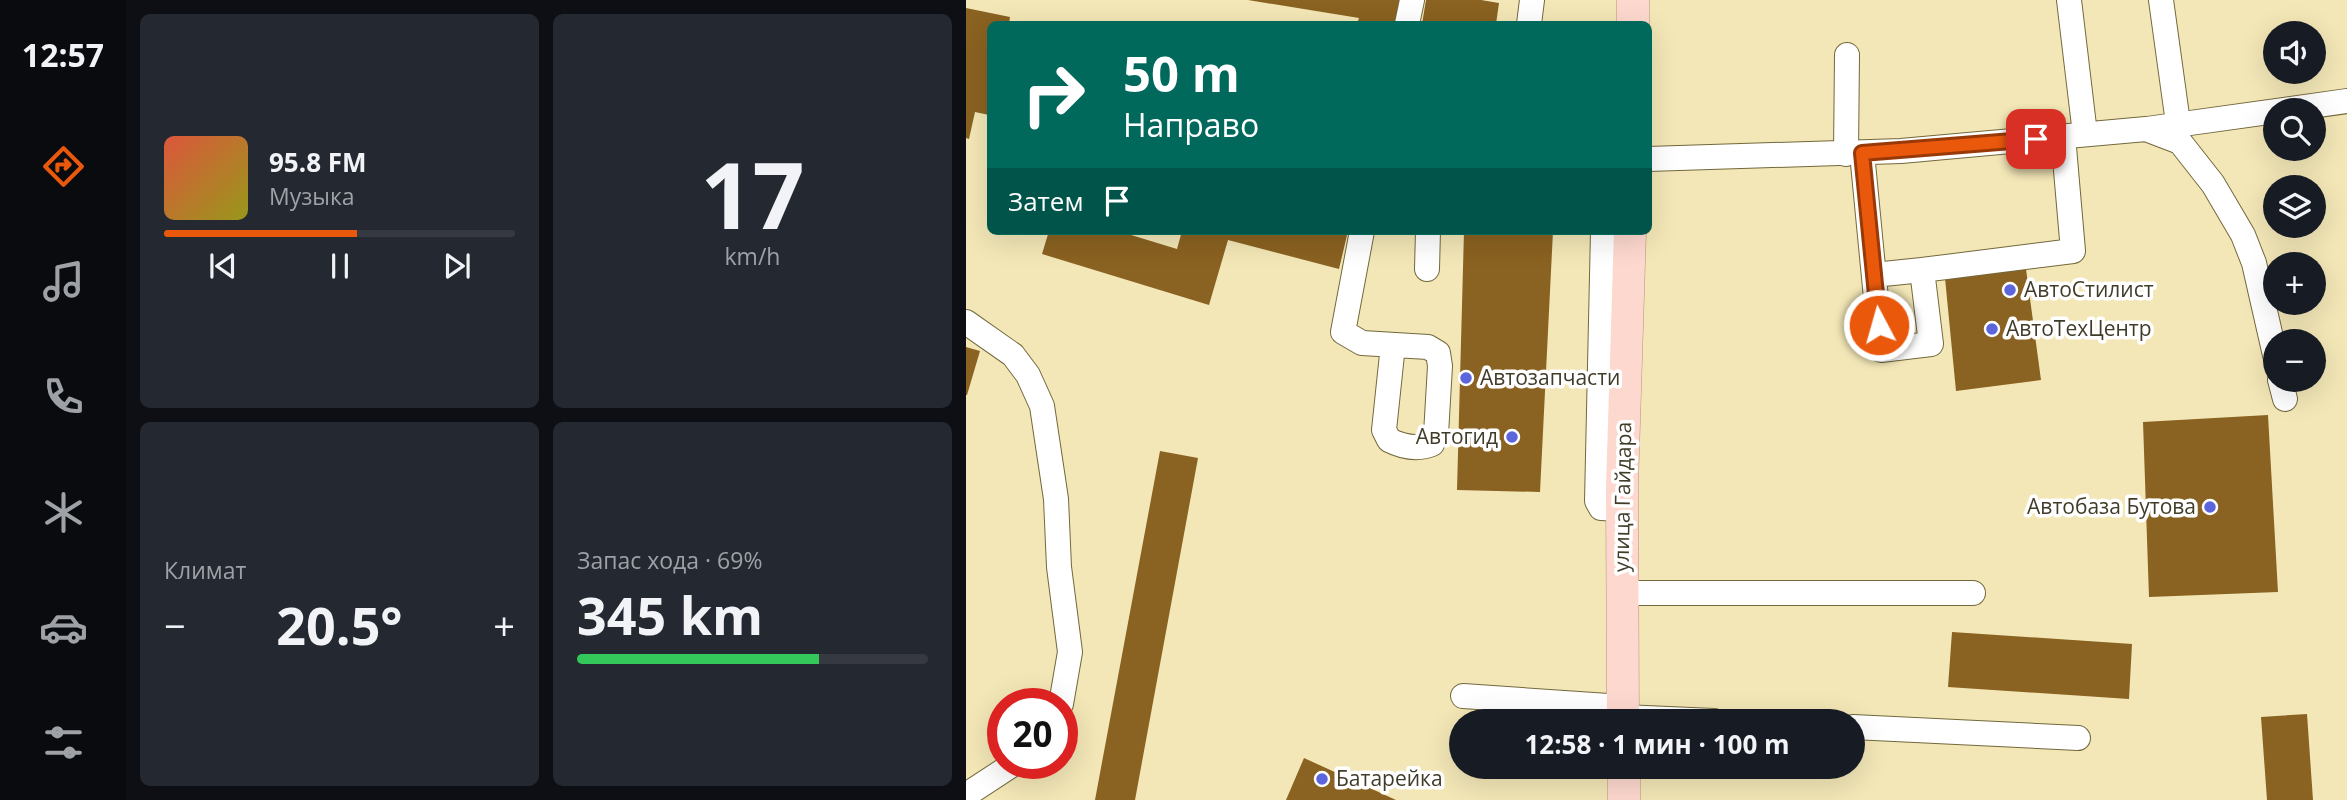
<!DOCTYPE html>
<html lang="ru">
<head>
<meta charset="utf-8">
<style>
  body { margin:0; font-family:"Open Sans",sans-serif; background:#242831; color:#f1f3f6; height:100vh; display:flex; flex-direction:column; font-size:26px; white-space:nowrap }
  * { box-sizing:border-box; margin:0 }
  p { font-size:23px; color:#9ea1a6 }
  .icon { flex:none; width:38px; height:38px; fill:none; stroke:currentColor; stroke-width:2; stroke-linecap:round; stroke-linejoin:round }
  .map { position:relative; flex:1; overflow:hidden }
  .drawer { display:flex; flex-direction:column; gap:14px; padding:14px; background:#0d0f14; width:840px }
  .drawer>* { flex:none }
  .hud { position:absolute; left:21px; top:21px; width:665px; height:214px; border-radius:10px; box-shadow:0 7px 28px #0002; background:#00695c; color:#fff; overflow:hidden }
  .controls { position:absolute; left:1297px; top:21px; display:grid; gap:14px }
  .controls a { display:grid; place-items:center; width:63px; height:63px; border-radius:50%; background:#171b24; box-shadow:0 7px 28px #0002; font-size:35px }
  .speed { position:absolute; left:21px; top:688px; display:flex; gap:14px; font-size:35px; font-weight:700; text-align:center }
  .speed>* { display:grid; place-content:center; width:91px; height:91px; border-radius:50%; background:#171b24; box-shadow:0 7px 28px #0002; line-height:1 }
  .speed .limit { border:10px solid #d22; background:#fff; color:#111 }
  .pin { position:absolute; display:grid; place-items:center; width:60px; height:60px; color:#fff; margin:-30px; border-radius:14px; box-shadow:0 4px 10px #0006 }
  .me { position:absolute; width:77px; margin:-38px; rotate:354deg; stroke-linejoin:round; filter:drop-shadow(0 0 5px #0008) }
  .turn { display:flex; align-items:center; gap:24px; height:147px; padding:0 21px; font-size:32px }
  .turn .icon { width:91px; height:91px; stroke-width:2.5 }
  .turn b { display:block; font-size:49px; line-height:60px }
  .then { display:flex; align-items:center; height:66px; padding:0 21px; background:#0003; gap:14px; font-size:26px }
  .big { font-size:52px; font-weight:700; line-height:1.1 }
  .drawer .card { flex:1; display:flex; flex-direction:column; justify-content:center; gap:10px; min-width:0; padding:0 24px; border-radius:10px; background:#242831 }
  .drawer .dial { align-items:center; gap:0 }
  .dial b { font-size:91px; line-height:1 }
  .song { display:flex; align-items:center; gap:21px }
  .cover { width:84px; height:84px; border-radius:10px; background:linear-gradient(135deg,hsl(10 70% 55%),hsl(60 70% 35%)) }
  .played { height:7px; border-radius:4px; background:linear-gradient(90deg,#ea580c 55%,#363941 55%) }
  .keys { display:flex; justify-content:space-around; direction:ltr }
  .heat { display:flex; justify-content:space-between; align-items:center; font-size:38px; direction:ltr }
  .charge { height:10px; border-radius:5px; background:linear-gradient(90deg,#34c759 69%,#363941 0) }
  .drawer .tiles { flex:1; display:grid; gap:14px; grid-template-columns:repeat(2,1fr) }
  .trip { position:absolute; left:483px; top:709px; width:416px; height:70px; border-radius:35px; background:#171b24; box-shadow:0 7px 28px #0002; font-weight:700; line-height:70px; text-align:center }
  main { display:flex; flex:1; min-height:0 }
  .dock { display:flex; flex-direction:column; width:126px; justify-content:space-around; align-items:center; background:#090b0e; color:#9ea1a6 }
  .dock .icon { width:49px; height:49px }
  .dock .current { color:#ea580c }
  .dock b { font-size:32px; color:#f1f3f6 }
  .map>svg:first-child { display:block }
  .building { fill:#8a6221 }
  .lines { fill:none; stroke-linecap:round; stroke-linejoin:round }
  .minor-casing { stroke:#73683c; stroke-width:26 }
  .major-casing { stroke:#ba907f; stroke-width:33 }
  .minor { stroke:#fff; stroke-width:24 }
  .major { stroke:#fdd8ce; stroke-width:32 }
  .route-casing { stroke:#983908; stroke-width:18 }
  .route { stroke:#ea580c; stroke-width:12 }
  .poi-dot { fill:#5c65dc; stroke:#fff; stroke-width:2.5 }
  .labels { text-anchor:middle; stroke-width:7; stroke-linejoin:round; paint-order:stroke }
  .poi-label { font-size:21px; fill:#413c29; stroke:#fff; text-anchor:start }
  .street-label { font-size:21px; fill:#413c29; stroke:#fff }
</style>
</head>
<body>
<main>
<nav class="dock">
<b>12:57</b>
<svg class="icon current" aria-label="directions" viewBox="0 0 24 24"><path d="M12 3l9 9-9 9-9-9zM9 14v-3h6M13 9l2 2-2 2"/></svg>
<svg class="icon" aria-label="music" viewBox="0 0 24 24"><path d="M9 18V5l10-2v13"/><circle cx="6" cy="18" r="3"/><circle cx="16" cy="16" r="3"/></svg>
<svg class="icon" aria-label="phone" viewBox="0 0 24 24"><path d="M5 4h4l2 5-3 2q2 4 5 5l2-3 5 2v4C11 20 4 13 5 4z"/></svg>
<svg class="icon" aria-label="climate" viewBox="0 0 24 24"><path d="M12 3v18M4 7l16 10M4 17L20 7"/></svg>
<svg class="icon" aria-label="car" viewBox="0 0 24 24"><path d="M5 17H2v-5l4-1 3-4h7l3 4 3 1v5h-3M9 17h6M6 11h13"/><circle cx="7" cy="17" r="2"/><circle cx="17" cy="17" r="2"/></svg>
<svg class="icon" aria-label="filters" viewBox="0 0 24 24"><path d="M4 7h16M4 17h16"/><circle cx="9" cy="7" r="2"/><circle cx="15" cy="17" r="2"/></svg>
</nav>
<section class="drawer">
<div class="tiles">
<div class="card">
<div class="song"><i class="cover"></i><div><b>95.8 FM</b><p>Музыка</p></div></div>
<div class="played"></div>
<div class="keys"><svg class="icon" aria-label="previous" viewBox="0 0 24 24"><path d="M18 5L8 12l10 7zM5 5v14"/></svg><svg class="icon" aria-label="pause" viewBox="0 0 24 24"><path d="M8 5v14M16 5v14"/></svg><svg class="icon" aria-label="next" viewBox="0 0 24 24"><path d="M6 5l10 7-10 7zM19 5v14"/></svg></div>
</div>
<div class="card dial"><b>17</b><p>km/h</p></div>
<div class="card"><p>Климат</p>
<div class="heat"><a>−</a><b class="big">20.5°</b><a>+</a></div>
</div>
<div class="card"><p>Запас хода · 69%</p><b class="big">345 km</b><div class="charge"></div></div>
</div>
</section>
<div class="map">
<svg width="1381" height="800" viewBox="0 0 1381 800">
  <rect width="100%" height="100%" fill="#f3e7b7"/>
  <path class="building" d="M 282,0 L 436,0 L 430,24 L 391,24 L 393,18 Z
    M 460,0 L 515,0 L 533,3 L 530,24 L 456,24 Z
    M 0,8 L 44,17 L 43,24 L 24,24 L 24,108 L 23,115 L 9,112 L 3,139 L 0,138 Z
    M 83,231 L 152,231 L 211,249 L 216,231 L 382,231 L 373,269 L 262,240 L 243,305 L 76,254 Z
    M 498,231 L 587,231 L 574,492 L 491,490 Z
    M 1060,269 L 1075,380 L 990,391 L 979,278 Z
    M 0,347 L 14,351 L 1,395 L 0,395 Z
    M 1302,415 L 1312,592 L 1183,597 L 1177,422 Z
    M 194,451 L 232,458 L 169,800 L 129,800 Z
    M 986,632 L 1166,644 L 1163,699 L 982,687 Z
    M 1341,714 L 1347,800 L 1301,800 L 1295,717 Z
    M 338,758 L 430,800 L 320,800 Z"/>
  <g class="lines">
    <defs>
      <path id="minor" d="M 1103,0 L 1119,134
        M 1195,0 L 1212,123
        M 441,24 L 446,0
        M 563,24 L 566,0
        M 1181,129 L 1381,101
        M 896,153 L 915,350 L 965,344 L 956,270 L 1107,251 L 1097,136
        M 880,154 L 881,55
        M 682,159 L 935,151 L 1180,129 L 1214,142 L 1247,184 L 1277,235 L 1288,263 L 1309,355
        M 396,231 L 377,332 L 396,343 L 462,347 L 472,353 L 474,366 L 470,434 L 466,444 C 451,450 437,447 423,440 L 418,430 L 427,345
        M 637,231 L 631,501 L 635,508 L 656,509
        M 461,269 L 462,231
        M 908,275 L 956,270
        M 0,322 L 47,355 L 62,375 L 76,406 L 90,499 L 93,567 L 104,652 L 95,704
        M 1314,380 L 1319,399
        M 656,593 L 1007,593
        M 497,696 L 657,707
        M 657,717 L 748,721
        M 887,727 L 1112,738
        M 0,795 L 49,763"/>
      <path id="major" d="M 667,24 L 667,0
        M 657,721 L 656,487 L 664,231
        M 658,766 L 658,800"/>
    </defs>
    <use href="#minor" class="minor-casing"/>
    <use href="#major" class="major-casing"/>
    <use href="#minor" class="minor"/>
    <use href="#major" class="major"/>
  </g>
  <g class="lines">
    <defs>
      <path id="route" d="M 913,325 L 896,153 L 1070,139"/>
    </defs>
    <use href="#route" class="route-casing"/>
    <use href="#route" class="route"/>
  </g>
  <g class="poi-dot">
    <circle cx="1044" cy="290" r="7"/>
    <circle cx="1026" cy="329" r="7"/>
    <circle cx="500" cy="378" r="7"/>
    <circle cx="546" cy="437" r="7"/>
    <circle cx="1244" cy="507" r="7"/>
    <circle cx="356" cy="779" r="7"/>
  </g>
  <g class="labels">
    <g class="poi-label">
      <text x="1058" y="297">АвтоСтилист</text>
      <text x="1040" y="336">АвтоТехЦентр</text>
      <text x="514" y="385">Автозапчасти</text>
      <text x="532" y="444" text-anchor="end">Автогид</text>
      <text x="1230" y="514" text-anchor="end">Автобаза Бутова</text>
      <text x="370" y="786">Батарейка</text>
    </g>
    <g class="street-label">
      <text transform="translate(657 497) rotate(-89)" y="7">улица Гайдара</text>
    </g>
  </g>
</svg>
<div class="controls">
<a><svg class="icon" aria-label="sound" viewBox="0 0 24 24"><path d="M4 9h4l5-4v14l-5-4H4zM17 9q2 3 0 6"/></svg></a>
<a><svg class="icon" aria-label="search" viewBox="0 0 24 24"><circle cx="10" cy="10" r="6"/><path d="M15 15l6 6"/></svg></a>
<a><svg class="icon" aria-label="layers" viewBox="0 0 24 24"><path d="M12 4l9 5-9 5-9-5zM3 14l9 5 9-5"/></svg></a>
<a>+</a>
<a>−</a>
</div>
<div class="speed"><div class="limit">20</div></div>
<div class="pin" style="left:1070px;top:139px;background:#d93025"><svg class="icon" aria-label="arrive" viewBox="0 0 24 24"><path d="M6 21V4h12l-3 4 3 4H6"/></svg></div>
<svg class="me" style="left:913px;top:325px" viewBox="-20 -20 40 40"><circle r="17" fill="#ea580c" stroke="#fff" stroke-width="3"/><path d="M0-11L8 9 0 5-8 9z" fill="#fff"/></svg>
<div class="trip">12:58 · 1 мин · 100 m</div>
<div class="hud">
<div class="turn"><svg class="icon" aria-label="right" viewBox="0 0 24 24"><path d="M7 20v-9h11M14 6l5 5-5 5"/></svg><div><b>50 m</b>Направо</div></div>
<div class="then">Затем<svg class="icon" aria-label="arrive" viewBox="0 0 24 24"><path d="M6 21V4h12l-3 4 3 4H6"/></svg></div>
</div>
</div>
</main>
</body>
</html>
